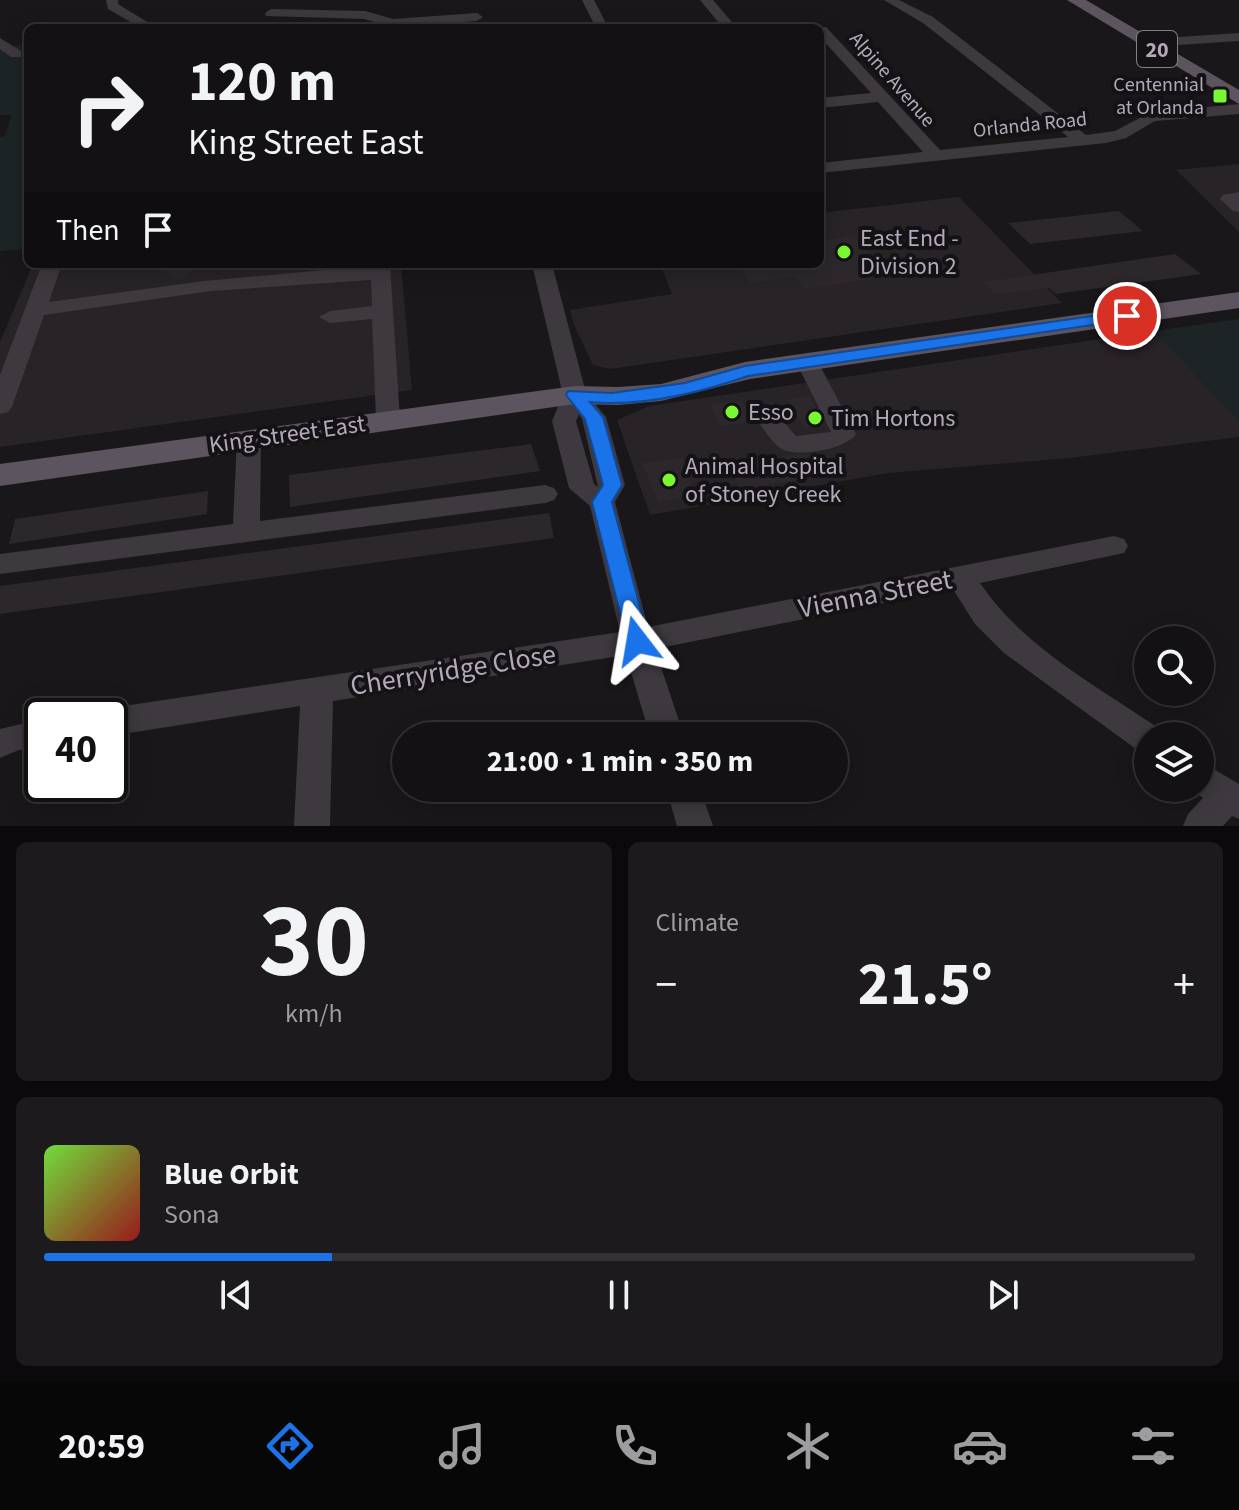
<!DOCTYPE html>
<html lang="en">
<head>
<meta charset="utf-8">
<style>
  body { margin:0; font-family:"Source Sans 3",sans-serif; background:#1d1a1d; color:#f1f3f6; height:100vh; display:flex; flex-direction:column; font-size:30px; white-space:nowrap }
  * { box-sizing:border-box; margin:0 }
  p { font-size:26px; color:#9d9da0 }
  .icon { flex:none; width:44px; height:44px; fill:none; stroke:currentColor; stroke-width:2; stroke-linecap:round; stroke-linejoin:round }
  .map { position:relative; height:826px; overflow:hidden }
  .side { display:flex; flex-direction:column; gap:16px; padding:16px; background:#0b090b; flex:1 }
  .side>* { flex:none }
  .banner { position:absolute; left:24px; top:24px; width:800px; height:244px; border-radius:12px; box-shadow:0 4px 20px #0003,0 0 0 2px #333134; background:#141114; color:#f1f3f6; overflow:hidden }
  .buttons { position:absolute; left:1134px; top:626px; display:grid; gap:16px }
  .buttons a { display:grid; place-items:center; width:80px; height:80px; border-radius:50%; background:#141114; box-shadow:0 4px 20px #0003,0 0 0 2px #333134; font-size:40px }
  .speed { position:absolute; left:24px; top:698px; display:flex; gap:16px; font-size:40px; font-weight:700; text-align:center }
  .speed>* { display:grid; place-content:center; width:104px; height:104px; border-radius:50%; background:#141114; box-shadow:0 4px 20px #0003,0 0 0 2px #333134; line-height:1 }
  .speed .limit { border:4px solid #111; border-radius:12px; background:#fff; color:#111 }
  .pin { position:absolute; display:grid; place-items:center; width:68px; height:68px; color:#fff; margin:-34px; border:4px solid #fff; border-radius:50%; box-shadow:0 2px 8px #0007 }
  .me { position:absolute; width:88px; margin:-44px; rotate:346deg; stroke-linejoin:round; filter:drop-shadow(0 0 6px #0008) }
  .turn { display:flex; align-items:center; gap:28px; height:168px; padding:0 32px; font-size:36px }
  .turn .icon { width:104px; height:104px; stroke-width:2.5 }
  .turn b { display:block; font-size:56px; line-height:68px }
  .then { display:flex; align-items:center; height:76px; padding:0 32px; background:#0003; gap:16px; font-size:30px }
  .big { font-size:60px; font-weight:700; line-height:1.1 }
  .side .widget { flex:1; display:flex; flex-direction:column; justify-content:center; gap:12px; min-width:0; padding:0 28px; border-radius:12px; background:#1d1a1d }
  .side .dial { align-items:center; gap:0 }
  .dial b { font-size:104px; line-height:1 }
  .song { display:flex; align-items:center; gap:24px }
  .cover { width:96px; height:96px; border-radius:12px; background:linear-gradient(135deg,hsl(100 70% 55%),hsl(0 70% 35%)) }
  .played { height:8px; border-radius:4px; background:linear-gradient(90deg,#1a73e8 25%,#333134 25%) }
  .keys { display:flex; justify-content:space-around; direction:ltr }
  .heat { display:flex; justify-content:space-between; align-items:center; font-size:44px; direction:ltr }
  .side .tiles { flex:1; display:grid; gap:16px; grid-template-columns:1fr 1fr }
  .widget:last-child { grid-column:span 2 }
  .trip { position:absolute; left:392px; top:722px; width:456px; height:80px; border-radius:40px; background:#141114; box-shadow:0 4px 20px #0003,0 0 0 2px #333134; font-weight:700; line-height:80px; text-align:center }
  .dock { display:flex; height:128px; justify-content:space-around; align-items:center; background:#080708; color:#9d9da0 }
  .dock .icon { width:56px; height:56px }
  .dock .current { color:#1a73e8 }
  .dock b { font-size:36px; color:#f1f3f6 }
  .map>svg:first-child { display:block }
  .built { fill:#272327 }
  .green { fill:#1d2425 }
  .building { fill:#2b272b }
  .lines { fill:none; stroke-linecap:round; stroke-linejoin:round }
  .minor { fill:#3e383f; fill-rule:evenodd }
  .major { fill:#5c545e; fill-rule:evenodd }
  .route { fill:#1a73e8; stroke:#114b97; stroke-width:2 }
  .poi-dot { fill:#7bf633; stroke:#151215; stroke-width:3 }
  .labels { text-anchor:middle; stroke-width:8; stroke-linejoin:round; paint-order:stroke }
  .far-street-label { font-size:20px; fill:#b4a9ba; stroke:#151215 }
  .far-poi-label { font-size:20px; fill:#b4a9ba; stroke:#151215; text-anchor:end }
  .shield { fill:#151215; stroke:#847c88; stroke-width:2 }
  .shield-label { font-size:22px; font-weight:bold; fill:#b4a9ba }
  .poi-label { font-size:24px; fill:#b4a9ba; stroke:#151215; text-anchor:start }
  .street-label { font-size:24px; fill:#b4a9ba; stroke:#151215 }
  .near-street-label { font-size:28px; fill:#b4a9ba; stroke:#151215 }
</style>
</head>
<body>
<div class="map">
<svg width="1239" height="826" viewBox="0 0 1239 826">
  <rect width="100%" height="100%" fill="#1a171a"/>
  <path class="built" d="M 1239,164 L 1239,232 L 1176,170 Z
    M 959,197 L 1062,303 L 610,369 L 593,365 L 574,325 L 570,310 L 672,294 L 660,264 L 820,264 L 820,213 Z
    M 33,264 L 401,264 L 412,390 L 0,447 L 0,342 Z
    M 1154,331 L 1239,419 L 1239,437 L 1070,458 L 888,473 L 650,515 L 617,420 L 649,406 Z"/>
  <path class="green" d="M 28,45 L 28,249 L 0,251 L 0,137 L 4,137 L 12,115 L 0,115 L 0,46 Z
    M 1239,319 L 1239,419 L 1154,331 Z"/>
  <path class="building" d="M 1119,211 L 1143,231 L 1030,244 L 1008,223 Z
    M 855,236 L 887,276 L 805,289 L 796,277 L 750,283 L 738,264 L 820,264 L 820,240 Z
    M 1175,254 L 1201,274 L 1056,294 L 1049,288 L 995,294 L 983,282 Z
    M 155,264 L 205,264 L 179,280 Z
    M 810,396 L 824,425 L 804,428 L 788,399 Z
    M 742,400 L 753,422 L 719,426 L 710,404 Z
    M 531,444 L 540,471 L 290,507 L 289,475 Z
    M 794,455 L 807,455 L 819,477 L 739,489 L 727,465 Z
    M 681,458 L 686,461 L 694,496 L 658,502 L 642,463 Z
    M 208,491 L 207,514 L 9,544 L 15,519 Z
    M 549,513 L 554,538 L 0,614 L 0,586 Z"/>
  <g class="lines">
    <path class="minor" d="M 106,0 L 118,0 L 118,4 L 157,28 L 141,28 L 108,9 Z
      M 582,0 L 594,0 L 605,21 L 604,24 L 594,24 Z
      M 700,0 L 713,0 L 737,28 L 723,28 Z
      M 884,0 L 899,0 L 933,17 L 1086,135 L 1115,131 L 1151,112 L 1239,104 L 1239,114 L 1155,121 L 1126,138 L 1106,143 L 820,173 L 820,163 L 923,152 L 878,102 L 820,108 L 820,98 L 871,93 L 820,37 L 820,28 L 816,28 L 826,27 L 940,150 L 1068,137 L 923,23 Z
      M 271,9 L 365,11 L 393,19 L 477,13 L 483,17 L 477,21 L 392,27 L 364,19 L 266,16 L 265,13 Z
      M 1239,33 L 1239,41 L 1147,47 L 1140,43 L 1147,39 Z
      M 0,38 L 21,51 L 21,57 L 11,57 L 0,49 Z
      M 1239,192 L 1239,212 L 1233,211 L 1220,199 L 1223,195 Z
      M 42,264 L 62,264 L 49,302 L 204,281 L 390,264 L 400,419 L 397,424 L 379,424 L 376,419 L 372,319 L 330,323 L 319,317 L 330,311 L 372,306 L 371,280 L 211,291 L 44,315 L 12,407 L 8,412 L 0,414 L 0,375 Z
      M 532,264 L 552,264 L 586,393 L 606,417 L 625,485 L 615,502 L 648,627 L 1114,536 L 1124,539 L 1128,546 L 1124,553 L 980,583 C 1023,647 1097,686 1160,729 L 1163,736 L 1148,736 L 1148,753 L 1136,749 L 1004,653 L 975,624 L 953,589 L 655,649 L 684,736 L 650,736 L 626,655 L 333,701 L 330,826 L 294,826 L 300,706 L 110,736 L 110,716 L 97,716 L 110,708 L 620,632 L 590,506 L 569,488 L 552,421 L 563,395 ZM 579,414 L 582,419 L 598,487 L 594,484 L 576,421 Z
      M 807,355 L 815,357 L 818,362 L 856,434 C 847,449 795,459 780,448 C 773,443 765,432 760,424 L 763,419 L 781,419 L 796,436 L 831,432 L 796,362 L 799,357 Z
      M 249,431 L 258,433 L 261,439 L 260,521 L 545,485 L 554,488 L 558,494 L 554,500 L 545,503 L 0,574 L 0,554 L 233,524 L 237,439 L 240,433 Z
      M 42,719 L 42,747 L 19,750 L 0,758 L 0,729 Z
      M 1200,761 L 1239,784 L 1239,819 L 1232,816 L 1223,826 L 1183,826 L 1188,814 L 1203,798 L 1190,788 L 1200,788 Z
      M 666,788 L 700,788 L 713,826 L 677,826 Z"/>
    <path class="major" d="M 1067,0 L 1086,0 L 1239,90 L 1239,104 Z
      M 1239,292 L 1239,308 L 750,379 L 661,401 L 618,405 L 575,404 L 0,486 L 0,464 L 575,386 L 618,387 L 661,384 L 745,362 Z"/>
  </g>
  <path class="route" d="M 1127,311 L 1133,313 L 1133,319 L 748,376 C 699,393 642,407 590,402 L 603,417 L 622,485 L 612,502 L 649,641 L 645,648 L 637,650 L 629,648 L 592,502 L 603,485 L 585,419 L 566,395 L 568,391 L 612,393 L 685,383 L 745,366 Z"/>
  <g class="poi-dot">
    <rect x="1212" y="88" width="16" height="16" rx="4"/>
    <circle cx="844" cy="252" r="8"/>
    <circle cx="732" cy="412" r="8"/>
    <circle cx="815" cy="418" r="8"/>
    <circle cx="669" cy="480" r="8"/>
  </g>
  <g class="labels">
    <g class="far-street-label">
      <text transform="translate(893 79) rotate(49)" y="7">Alpine Avenue</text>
      <text transform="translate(1030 124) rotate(-6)" y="7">Orlanda Road</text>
    </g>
    <g class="far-poi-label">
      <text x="1204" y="91">Centennial<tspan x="1204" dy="23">at Orlanda</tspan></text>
    </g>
    <rect class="shield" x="1137" y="31" width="40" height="36" rx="6"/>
    <g class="shield-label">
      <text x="1157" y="57">20</text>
    </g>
    <g class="poi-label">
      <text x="860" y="246">East End -<tspan x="860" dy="28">Division 2</tspan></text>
      <text x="748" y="420">Esso</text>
      <text x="831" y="426">Tim Hortons</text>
      <text x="685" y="474">Animal Hospital<tspan x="685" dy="28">of Stoney Creek</tspan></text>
    </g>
    <g class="street-label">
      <text transform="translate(287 434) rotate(-8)" y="8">King Street East</text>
    </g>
    <g class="near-street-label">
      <text transform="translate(875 593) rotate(-11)" y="10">Vienna Street</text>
      <text transform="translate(453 669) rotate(-9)" y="10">Cherryridge Close</text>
    </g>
  </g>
</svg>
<div class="buttons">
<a><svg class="icon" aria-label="search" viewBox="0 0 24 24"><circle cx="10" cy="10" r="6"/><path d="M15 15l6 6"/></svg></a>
<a><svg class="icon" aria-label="layers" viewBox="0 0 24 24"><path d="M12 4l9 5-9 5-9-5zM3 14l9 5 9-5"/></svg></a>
</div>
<div class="speed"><div class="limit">40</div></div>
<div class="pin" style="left:1127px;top:316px;background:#d93025"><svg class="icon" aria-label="arrive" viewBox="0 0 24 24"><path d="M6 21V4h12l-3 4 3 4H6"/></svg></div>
<svg class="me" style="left:637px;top:641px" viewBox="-20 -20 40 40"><path d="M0-17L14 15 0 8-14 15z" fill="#1a73e8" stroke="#fff" stroke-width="4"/></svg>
<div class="trip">21:00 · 1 min · 350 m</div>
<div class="banner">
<div class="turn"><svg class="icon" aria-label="right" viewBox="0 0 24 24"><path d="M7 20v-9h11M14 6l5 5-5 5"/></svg><div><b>120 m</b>King Street East</div></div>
<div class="then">Then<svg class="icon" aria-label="arrive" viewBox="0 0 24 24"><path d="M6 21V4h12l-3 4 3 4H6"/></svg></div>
</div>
</div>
<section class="side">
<div class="tiles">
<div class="widget dial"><b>30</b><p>km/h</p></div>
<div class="widget"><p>Climate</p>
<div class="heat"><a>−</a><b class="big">21.5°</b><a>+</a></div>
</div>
<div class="widget">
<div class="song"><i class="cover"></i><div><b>Blue Orbit</b><p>Sona</p></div></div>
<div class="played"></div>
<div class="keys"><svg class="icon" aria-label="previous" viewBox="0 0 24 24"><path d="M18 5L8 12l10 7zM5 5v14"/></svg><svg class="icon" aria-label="pause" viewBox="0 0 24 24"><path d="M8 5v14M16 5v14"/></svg><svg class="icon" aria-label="next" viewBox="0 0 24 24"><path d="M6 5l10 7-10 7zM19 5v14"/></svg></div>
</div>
</div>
</section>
<nav class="dock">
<b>20:59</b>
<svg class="icon current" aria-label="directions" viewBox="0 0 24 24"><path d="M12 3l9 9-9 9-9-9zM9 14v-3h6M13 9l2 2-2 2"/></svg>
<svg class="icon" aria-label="music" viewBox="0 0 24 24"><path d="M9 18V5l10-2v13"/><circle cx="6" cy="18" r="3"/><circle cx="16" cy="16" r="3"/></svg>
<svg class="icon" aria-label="phone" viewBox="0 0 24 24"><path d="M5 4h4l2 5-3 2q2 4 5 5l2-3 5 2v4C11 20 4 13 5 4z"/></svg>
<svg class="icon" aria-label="climate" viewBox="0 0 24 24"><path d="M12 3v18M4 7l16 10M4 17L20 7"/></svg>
<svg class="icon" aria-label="car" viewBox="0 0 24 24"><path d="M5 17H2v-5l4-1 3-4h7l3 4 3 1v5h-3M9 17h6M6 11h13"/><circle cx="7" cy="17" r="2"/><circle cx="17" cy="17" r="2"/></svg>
<svg class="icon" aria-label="filters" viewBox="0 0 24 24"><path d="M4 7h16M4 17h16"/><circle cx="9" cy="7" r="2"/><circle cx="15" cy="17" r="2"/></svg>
</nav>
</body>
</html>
